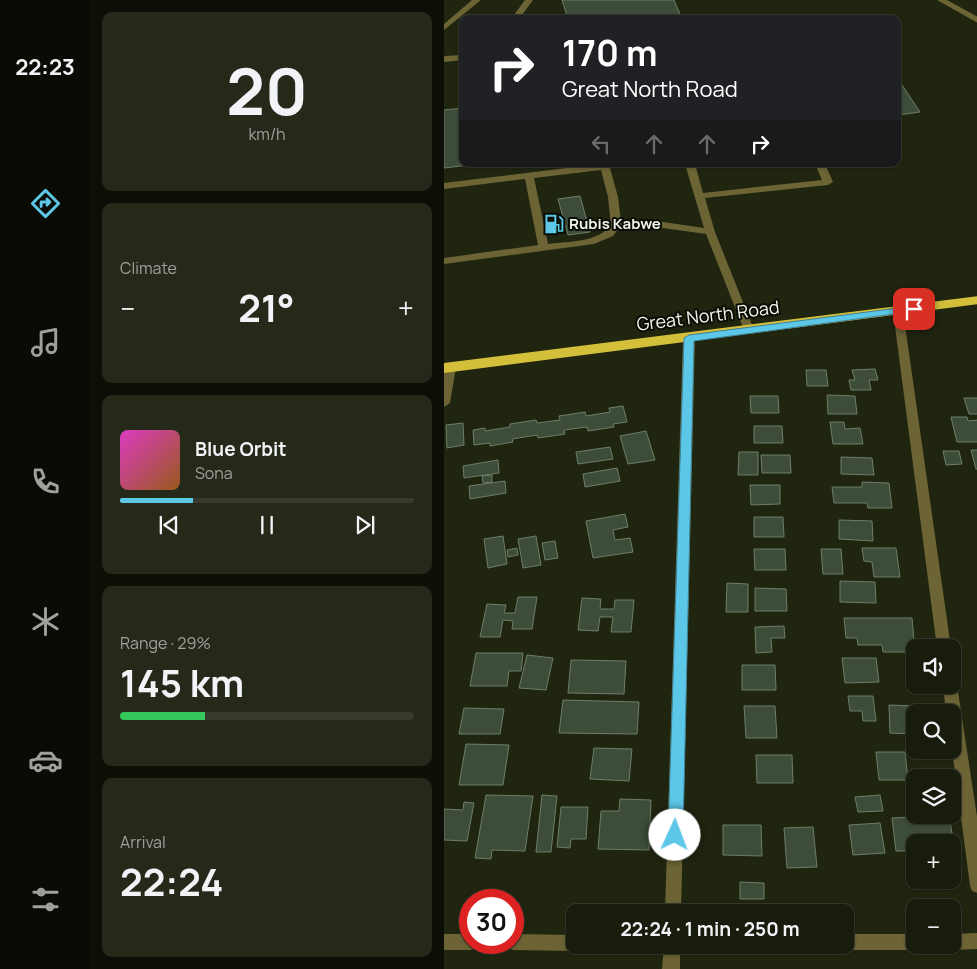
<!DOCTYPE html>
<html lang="en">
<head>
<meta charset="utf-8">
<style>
  body { margin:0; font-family:Manrope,sans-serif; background:#25291a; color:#f1f3f6; height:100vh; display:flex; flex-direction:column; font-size:19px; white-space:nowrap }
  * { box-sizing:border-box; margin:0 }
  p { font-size:16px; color:#9fa19d }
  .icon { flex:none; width:28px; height:28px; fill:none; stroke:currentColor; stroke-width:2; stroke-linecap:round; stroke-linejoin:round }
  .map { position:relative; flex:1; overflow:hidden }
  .panel { display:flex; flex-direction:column; gap:12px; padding:12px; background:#0d0f07; width:354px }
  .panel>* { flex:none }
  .guide { position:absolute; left:15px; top:15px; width:442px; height:152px; border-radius:10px; box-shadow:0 1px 4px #0004,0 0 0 1px #363a2d; background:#202124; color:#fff; overflow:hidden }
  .fabs { position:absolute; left:462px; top:639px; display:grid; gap:10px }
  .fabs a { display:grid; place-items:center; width:55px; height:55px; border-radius:10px; background:#181c0c; box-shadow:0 1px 4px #0004,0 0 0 1px #363a2d; font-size:25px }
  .speed { position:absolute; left:15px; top:889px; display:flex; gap:10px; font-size:25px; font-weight:700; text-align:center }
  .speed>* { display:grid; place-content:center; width:65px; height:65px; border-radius:50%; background:#181c0c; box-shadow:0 1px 4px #0004,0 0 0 1px #363a2d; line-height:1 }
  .speed .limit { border:8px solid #d22; background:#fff; color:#111 }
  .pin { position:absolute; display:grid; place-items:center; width:42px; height:42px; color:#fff; margin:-21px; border-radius:10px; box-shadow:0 2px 8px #0006 }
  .me { position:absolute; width:55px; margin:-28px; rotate:2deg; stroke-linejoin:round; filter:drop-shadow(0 0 4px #0008) }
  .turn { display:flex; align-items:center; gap:18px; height:105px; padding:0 20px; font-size:22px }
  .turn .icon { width:65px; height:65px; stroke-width:2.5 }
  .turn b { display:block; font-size:35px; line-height:42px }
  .lanes { display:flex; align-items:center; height:48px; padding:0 20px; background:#0003; justify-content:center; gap:25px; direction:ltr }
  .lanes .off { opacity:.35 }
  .big { font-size:38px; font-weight:700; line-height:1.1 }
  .panel .widget { flex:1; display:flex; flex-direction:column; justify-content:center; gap:8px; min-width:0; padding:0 18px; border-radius:10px; background:#25291a }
  .panel .dial { align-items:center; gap:0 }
  .dial b { font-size:65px; line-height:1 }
  .song { display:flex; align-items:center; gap:15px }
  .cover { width:60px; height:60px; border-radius:8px; background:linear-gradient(135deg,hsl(310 70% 55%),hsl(30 70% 35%)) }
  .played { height:5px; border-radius:2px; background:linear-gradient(90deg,#5dc7e8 25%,#363a2d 25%) }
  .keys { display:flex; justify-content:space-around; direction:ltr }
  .heat { display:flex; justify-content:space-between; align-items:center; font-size:28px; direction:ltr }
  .charge { height:8px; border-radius:4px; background:linear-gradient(90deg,#34c759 29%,#363a2d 0) }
  .trip { position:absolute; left:122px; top:904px; width:288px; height:50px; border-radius:10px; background:#181c0c; box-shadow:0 1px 4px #0004,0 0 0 1px #363a2d; font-weight:700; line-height:50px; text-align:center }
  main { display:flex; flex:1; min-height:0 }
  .menu { display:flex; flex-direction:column; width:90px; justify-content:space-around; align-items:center; background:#0a0b05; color:#9fa19d }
  .menu .icon { width:35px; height:35px }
  .menu .current { color:#5dc7e8 }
  .menu b { font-size:22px; color:#f1f3f6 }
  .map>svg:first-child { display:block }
  .building { fill:#3d4d3a; stroke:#6d7e69 }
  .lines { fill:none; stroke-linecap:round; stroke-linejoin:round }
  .minor { fill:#6c6435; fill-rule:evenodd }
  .highway { fill:#d4bf3b; fill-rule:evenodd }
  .route { fill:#5dc7e8; stroke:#3c8197 }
  .labels { text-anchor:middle; stroke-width:4; stroke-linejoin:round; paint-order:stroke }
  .far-poi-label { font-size:15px; font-weight:bold; fill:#f2f6e9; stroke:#0a0d05; text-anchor:start }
  .street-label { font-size:18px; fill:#f2f6e9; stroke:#0a0d05 }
</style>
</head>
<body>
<main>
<nav class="menu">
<b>22:23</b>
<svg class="icon current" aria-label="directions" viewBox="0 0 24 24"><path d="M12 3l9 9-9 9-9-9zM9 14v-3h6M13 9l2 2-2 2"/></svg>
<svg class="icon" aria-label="music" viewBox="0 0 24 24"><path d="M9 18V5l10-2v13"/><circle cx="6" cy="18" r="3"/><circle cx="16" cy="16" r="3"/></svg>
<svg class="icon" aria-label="phone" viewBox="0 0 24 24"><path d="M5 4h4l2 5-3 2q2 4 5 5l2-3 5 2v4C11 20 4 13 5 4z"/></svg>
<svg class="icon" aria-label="climate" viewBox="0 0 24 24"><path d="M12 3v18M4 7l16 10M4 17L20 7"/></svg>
<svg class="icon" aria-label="car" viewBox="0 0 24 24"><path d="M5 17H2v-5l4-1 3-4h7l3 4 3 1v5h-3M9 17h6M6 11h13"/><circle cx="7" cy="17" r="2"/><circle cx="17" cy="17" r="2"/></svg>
<svg class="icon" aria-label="filters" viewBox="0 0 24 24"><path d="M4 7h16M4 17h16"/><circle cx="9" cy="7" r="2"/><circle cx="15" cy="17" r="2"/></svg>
</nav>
<section class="panel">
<div class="widget dial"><b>20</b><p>km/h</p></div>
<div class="widget"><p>Climate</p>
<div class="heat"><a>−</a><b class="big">21°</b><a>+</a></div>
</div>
<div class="widget">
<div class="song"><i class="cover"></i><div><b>Blue Orbit</b><p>Sona</p></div></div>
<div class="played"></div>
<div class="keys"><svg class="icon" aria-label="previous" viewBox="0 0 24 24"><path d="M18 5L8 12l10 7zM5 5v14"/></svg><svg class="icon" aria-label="pause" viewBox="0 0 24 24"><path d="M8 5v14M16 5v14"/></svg><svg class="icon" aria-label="next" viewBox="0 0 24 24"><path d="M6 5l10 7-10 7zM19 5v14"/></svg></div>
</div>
<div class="widget"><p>Range · 29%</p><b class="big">145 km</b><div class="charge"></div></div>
<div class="widget"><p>Arrival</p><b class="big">22:24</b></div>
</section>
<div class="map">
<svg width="534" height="969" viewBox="0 0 534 969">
  <rect width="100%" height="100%" fill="#202510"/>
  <path class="building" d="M 118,0 L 230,0 L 238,19 L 124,19 Z
    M 454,79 L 476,112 L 454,115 Z
    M 19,108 L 19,164 L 34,164 L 0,168 L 0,110 Z
    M 136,196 L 146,232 L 124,235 L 114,199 Z
    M 431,369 L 434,380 L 425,380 L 427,390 L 407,390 L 405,380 L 411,380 L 408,370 Z
    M 362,370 L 382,370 L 384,386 L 363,386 Z
    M 383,395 L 411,396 L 413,414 L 384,414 Z
    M 306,396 L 334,396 L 335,413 L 307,413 Z
    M 520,398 L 534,398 L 534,414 L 525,414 Z
    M 179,406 L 183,422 L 169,424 L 170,427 L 144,431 L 143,427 L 120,430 L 121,434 L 94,438 L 93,435 L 68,439 L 69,442 L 46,446 L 46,443 L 30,445 L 29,430 L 41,428 L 41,431 L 66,427 L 66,424 L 92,420 L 93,423 L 116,420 L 115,416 L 141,412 L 142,416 L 166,412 L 165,408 Z
    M 507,417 L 523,417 L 524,421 L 534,420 L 534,442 L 513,442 Z
    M 386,422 L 400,422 L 401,429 L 416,428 L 419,444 L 389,444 Z
    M 19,423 L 20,445 L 3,448 L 2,425 Z
    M 310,426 L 338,426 L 339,443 L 310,443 Z
    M 202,431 L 211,460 L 184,464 L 176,436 Z
    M 166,447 L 169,459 L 134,464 L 132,452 Z
    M 527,450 L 534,450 L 534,469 L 532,469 Z
    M 499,451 L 515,451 L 518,464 L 502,465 Z
    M 295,452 L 314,452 L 314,475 L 294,475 Z
    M 317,455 L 346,455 L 347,473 L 318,473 Z
    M 397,457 L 428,458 L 430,475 L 397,474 Z
    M 54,460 L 55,473 L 20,478 L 19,466 Z
    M 173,468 L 176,481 L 141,487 L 139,474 Z
    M 48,475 L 48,482 L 39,483 L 38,476 Z
    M 61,481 L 62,493 L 26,499 L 25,486 Z
    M 418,482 L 445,483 L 448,508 L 424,508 L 423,503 L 390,503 L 388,487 L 418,487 Z
    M 306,485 L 336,485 L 336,504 L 307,505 Z
    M 181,514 L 184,527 L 169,530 L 171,540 L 186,538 L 189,552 L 149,558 L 142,521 Z
    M 310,517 L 339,517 L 340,537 L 310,537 Z
    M 395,520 L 428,521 L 429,541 L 395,539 Z
    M 59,536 L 63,564 L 44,568 L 40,539 Z
    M 92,536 L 97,565 L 79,568 L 74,539 Z
    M 111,541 L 114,558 L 101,560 L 98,543 Z
    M 73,548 L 74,555 L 64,557 L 63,550 Z
    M 418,548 L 452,548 L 456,577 L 430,577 L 428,562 L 420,561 Z
    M 310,549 L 341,549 L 342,570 L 311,570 Z
    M 377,549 L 397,549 L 399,574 L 379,574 Z
    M 396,581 L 431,582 L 432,603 L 396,602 Z
    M 283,583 L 304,584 L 304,612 L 282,612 Z
    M 311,588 L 342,589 L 343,611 L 311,611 Z
    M 74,597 L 93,597 L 88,629 L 68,629 L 69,621 L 59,620 L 56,637 L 36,637 L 43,604 L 62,605 L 60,613 L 71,613 Z
    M 138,598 L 157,599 L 156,609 L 170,609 L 171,600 L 190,600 L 187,632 L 167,632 L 169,617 L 156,617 L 154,631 L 134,630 Z
    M 400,618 L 468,618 L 471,652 L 439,652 L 438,645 L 414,645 L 413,638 L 402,638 Z
    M 340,626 L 341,638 L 327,638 L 328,652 L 312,653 L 311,627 Z
    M 32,653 L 79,653 L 77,671 L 65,671 L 63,686 L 26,686 Z
    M 83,655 L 109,658 L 102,690 L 75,688 Z
    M 398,658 L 432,658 L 435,682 L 401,683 Z
    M 127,660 L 182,661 L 180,694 L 124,693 Z
    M 298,665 L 331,665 L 332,690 L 298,690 Z
    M 404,696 L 429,696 L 432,721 L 419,721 L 418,711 L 406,711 Z
    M 119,700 L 195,702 L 193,734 L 115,733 Z
    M 445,705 L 497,707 L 498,712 L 471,712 L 471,734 L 446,733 Z
    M 300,706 L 331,706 L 333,738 L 302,738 Z
    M 20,708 L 60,709 L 56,734 L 15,734 Z
    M 22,744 L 65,745 L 59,785 L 15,785 Z
    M 150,748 L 188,749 L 185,781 L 146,779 Z
    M 432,752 L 461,752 L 464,780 L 435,780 Z
    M 312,755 L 348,755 L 349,783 L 313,783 Z
    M 42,795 L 89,796 L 81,851 L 48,850 L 47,859 L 31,858 Z
    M 98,795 L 113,796 L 107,852 L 92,852 Z
    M 436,795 L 439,811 L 414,812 L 411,797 Z
    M 176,799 L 207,800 L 205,850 L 154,849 L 157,811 L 175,811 Z
    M 20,802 L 30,803 L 23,841 L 0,840 L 0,809 L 19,810 Z
    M 117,807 L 144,807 L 142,839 L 127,839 L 126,848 L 113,847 Z
    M 466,811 L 471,811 L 471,815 L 505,815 L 513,865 L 509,865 L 509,842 L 471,842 L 471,865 L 469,851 L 452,851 L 448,818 L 467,817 Z
    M 436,823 L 441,853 L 409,855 L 405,825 Z
    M 279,825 L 317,825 L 318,856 L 279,855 Z
    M 369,827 L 373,867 L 343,868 L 340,828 Z
    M 296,882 L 320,883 L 320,899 L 296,899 Z"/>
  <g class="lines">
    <path class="minor" d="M 28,0 L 37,0 L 0,30 L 0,24 Z
      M 81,0 L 89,0 L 75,19 L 67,19 Z
      M 493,0 L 503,0 L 534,17 L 534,23 Z
      M 19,55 L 19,60 L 0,62 L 0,56 Z
      M 155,164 L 171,164 L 166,168 L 174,197 L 177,222 L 219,222 L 260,228 L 241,164 L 251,164 L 259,193 L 378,180 L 371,164 L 381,164 L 389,182 L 384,185 L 261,198 L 271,232 L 310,330 L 305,334 L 300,330 L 262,234 L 219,228 L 175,228 L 169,236 L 150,244 L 0,264 L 0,258 L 94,245 L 81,179 L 0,189 L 0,183 ZM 157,170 L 164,197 L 167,225 C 153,243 125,241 104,244 L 90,178 Z
      M 454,308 L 459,311 L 507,648 L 493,648 L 449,311 Z
      M 245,334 L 251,338 L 237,912 L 221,912 L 239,338 Z
      M 6,363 L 12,367 L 6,403 L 0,407 L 0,369 L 2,364 Z
      M 509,680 L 513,685 L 534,823 L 534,893 L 528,891 L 526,885 L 508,750 L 509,712 L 502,712 L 499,685 L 509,685 Z
      M 534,933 L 534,949 L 509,950 L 503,948 L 502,945 L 509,945 L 509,934 Z
      M 0,934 L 26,934 L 26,942 L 34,942 L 32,948 L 26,950 L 0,950 Z
      M 69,934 L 131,935 L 131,945 L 139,945 L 137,949 L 131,951 L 69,950 L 63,948 L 61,942 L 69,942 Z
      M 401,934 L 471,934 L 471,945 L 478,945 L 477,948 L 471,950 L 401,950 L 395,948 L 394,945 L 401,945 Z
      M 220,945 L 236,945 L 236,969 L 218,969 Z"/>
    <path class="highway" d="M 534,296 L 534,304 L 0,373 L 0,363 Z"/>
  </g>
  <path class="route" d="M 470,306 L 473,307 L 473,311 L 250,341 L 239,835 L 236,840 L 231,842 L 226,840 L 224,835 L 240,338 L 245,335 Z"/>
  <defs>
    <symbol id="fuel-bare" viewBox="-9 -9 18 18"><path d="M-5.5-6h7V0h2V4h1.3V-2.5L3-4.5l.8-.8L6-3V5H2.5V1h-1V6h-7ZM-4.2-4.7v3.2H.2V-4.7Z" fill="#5dc7e8" stroke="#0a0d05" stroke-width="2.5" paint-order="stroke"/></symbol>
  </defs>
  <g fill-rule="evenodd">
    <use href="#fuel-bare" x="96" y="210" width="28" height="28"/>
  </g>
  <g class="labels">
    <g class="far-poi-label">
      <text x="125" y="229">Rubis Kabwe</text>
    </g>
    <g class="street-label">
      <text transform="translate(264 316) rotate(-7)" y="6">Great North Road</text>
    </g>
  </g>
</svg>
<div class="fabs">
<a><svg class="icon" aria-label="sound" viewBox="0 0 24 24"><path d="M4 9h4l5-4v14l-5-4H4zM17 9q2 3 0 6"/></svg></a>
<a><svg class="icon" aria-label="search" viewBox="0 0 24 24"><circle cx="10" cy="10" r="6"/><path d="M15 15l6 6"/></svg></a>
<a><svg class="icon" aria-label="layers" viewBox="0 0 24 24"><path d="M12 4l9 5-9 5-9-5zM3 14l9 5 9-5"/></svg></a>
<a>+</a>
<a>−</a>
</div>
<div class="speed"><div class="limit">30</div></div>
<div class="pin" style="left:470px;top:309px;background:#d93025"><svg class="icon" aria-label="arrive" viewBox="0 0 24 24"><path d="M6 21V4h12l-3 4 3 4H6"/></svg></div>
<svg class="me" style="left:231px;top:835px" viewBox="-20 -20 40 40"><circle r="19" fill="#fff"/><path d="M0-13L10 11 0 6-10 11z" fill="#5dc7e8"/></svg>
<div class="trip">22:24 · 1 min · 250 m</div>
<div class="guide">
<div class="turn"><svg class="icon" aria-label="right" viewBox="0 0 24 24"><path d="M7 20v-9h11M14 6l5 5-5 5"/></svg><div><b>170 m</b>Great North Road</div></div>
<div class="lanes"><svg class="icon off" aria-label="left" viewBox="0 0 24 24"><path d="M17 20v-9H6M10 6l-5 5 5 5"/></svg><svg class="icon off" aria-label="ahead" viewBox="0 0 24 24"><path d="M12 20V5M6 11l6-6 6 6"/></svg><svg class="icon off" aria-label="ahead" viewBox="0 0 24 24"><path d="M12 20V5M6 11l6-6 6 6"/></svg><svg class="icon" aria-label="right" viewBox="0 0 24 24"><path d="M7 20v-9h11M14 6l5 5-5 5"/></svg></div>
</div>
</div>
</main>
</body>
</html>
